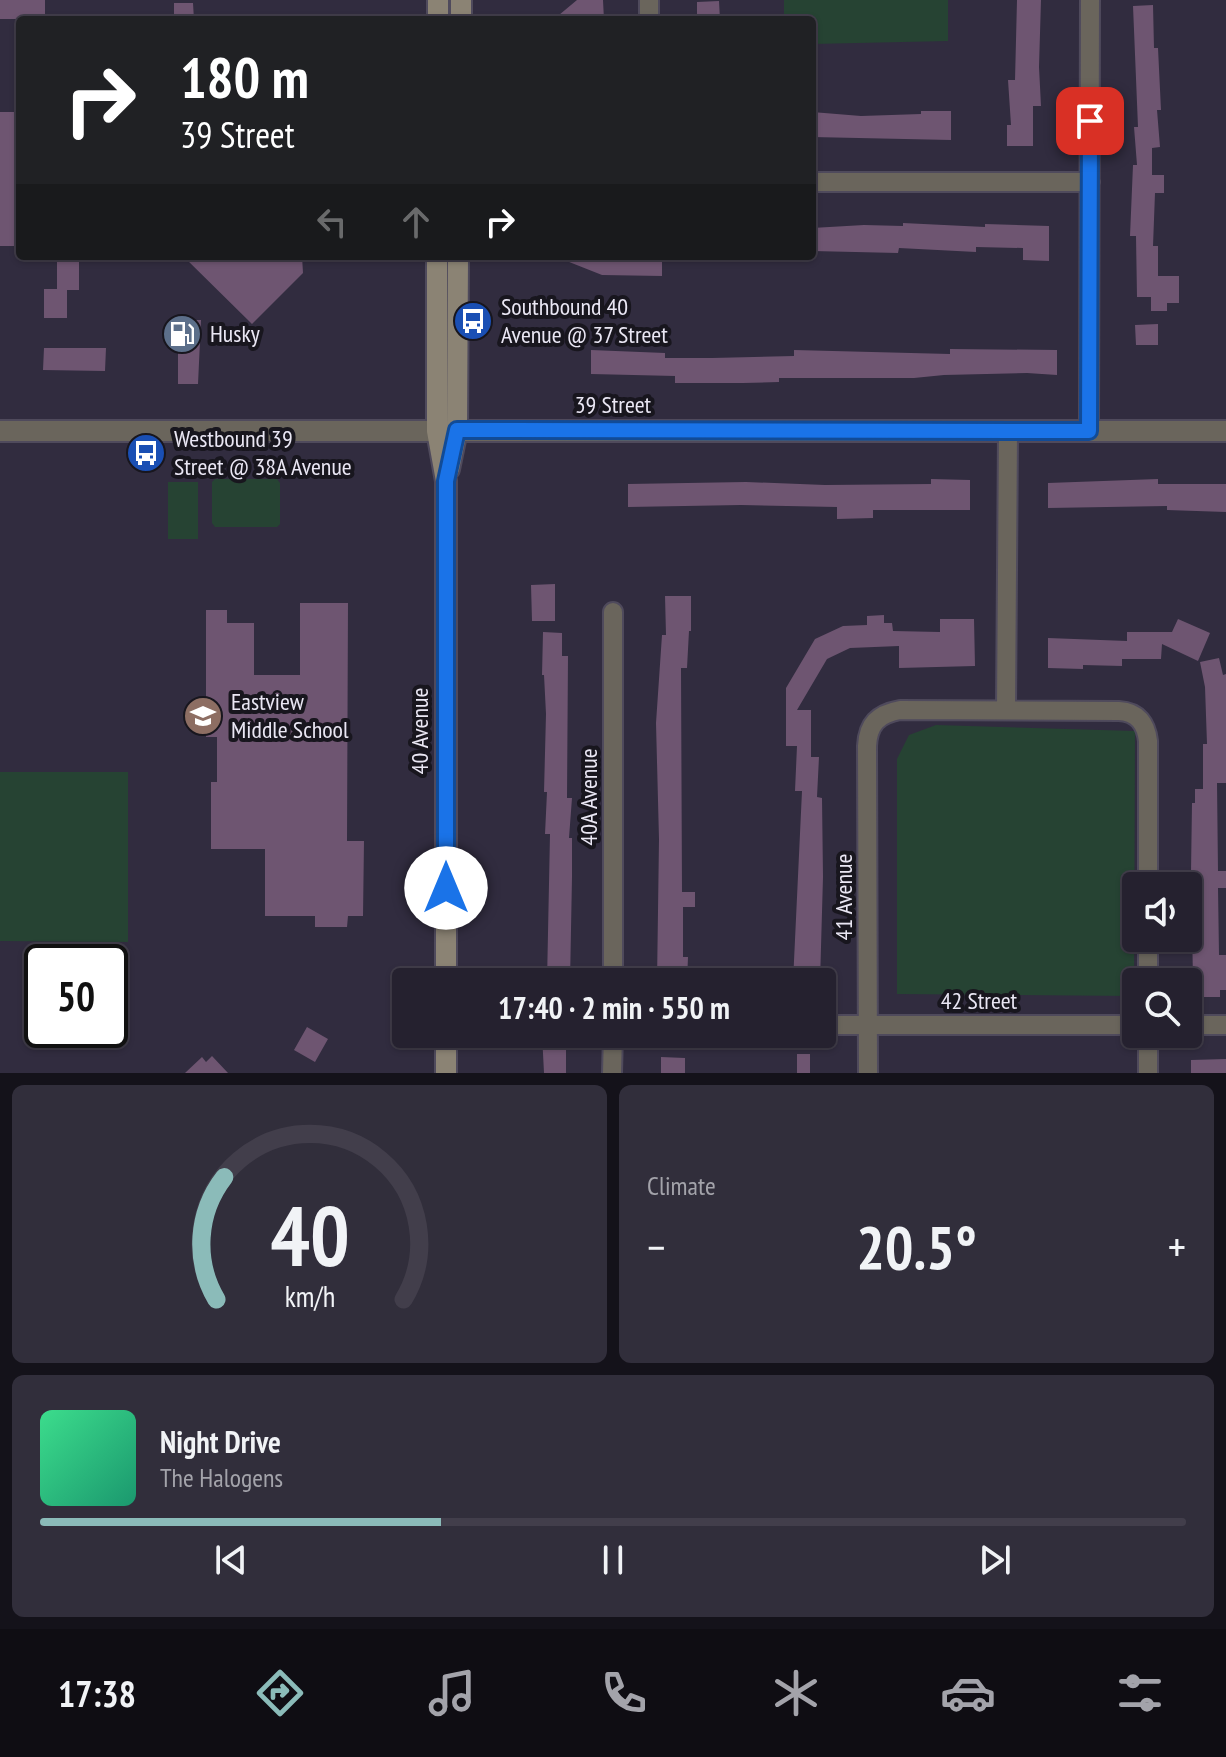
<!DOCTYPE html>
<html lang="en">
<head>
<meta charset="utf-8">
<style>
  body { margin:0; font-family:"PT Sans Narrow",sans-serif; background:#312e3b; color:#f1f3f6; height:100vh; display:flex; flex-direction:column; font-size:30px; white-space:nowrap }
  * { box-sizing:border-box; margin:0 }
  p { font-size:26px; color:#a3a3aa }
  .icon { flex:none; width:44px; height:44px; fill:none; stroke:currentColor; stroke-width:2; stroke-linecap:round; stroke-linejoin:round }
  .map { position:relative; height:1073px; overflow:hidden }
  .side { display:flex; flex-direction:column; gap:12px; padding:12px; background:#14121a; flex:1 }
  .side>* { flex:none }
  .guide { position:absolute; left:16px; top:16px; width:800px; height:244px; border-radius:8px; box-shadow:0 2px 6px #0004,0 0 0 2px #423e4b; background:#202124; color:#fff; overflow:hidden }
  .buttons { position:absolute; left:1122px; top:872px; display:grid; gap:16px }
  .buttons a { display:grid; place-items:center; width:80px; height:80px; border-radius:8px; background:#25212f; box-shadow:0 2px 6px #0004,0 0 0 2px #423e4b; font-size:40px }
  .speed { position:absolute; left:24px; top:944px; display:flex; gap:16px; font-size:40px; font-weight:700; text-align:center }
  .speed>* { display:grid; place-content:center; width:104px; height:104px; border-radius:50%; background:#25212f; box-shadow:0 2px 6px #0004,0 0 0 2px #423e4b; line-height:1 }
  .speed .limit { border:4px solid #111; border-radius:12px; background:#fff; color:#111 }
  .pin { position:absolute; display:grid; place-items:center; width:68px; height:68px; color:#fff; margin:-34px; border-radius:16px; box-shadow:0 4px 12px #0006 }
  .me { position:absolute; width:88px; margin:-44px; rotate:0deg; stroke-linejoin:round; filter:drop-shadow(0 0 6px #0008) }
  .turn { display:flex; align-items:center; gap:28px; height:168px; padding:0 32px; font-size:36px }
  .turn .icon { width:104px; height:104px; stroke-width:2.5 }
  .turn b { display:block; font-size:56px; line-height:68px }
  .lanes { display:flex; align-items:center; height:76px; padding:0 32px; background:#0003; justify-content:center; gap:40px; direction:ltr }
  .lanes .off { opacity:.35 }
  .big { font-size:60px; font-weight:700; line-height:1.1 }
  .side .tile { flex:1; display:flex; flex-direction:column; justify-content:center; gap:12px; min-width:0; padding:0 28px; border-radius:12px; background:#312e3b }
  .side .dial { align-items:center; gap:0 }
  .dial svg { height:208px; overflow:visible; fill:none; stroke:#423e4b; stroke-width:7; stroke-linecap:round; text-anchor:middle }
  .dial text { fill:#f1f3f6; stroke:none }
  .song { display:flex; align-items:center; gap:24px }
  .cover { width:96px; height:96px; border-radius:12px; background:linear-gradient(135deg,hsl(150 70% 55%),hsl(160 70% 35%)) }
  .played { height:8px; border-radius:4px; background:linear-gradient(90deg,#8bbbb9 35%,#423e4b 35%) }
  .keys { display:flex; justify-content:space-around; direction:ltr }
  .heat { display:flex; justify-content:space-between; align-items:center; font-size:44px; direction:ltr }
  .side .tiles { flex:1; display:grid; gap:12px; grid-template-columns:1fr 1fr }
  .tile:last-child { grid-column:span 2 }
  .trip { position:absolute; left:392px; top:968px; width:444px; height:80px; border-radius:8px; background:#25212f; box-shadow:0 2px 6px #0004,0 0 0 2px #423e4b; font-weight:700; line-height:80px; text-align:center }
  .tabs { display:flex; height:128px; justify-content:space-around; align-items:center; background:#0f0d13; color:#a3a3aa }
  .tabs .icon { width:56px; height:56px }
  .tabs .on { color:#8bbbb9 }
  .tabs b { font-size:36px; color:#f1f3f6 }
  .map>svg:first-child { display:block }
  .green { fill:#264333 }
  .building { fill:#6e5571 }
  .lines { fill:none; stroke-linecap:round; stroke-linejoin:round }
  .minor-casing { stroke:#4f4a5c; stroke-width:22 }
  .tertiary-casing { stroke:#4f4a5c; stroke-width:24 }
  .secondary-casing { stroke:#4f4a5c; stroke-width:24 }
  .minor { stroke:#6a655c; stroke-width:18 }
  .tertiary { stroke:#6a655c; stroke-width:20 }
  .secondary { stroke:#8b8374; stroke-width:20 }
  .route-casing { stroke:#114b97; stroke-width:20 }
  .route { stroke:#1a73e8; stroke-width:14 }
  .labels { text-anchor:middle; stroke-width:8; stroke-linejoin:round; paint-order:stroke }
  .poi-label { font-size:24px; fill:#eae7f4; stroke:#18161e; text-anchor:start }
  .street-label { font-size:24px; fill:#eae7f4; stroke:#18161e }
</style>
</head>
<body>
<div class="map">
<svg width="1226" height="1073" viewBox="0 0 1226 1073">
  <rect width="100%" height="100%" fill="#312c3f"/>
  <path class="green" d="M 784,0 L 948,0 L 948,41 L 812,44 L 812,20 L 784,20 Z
    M 215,479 L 277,479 L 280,483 L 280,524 L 277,527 L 215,527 L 212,523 L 212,482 Z
    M 168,482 L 198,482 L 198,539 L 168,539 Z
    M 936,725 L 1135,731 L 1134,996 L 897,994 L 897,759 L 909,735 Z
    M 0,772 L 128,772 L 128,942 L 0,941 Z"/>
  <path class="building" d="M 0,0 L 45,0 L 45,19 L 0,19 Z
    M 577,0 L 603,0 L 604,20 L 553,20 Z
    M 1017,0 L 1041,0 L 1039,67 L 1041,106 L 1033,106 L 1033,146 L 1007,146 L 1007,125 L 1011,125 L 1008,80 L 1015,80 Z
    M 719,1 L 720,20 L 697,20 L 697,2 Z
    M 174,3 L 193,3 L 194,20 L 174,20 Z
    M 1153,5 L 1154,48 L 1158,48 L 1161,110 L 1157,110 L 1160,147 L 1152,148 L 1152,175 L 1164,175 L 1164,193 L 1155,193 L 1153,246 L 1158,246 L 1158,276 L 1179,276 L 1179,303 L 1167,303 L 1167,311 L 1151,311 L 1151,297 L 1137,297 L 1136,236 L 1130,236 L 1133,165 L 1137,165 L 1134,127 L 1138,127 L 1133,6 Z
    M 921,111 L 951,111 L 951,140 L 812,137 L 812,112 L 861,116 L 921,114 Z
    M 0,112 L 17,112 L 17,246 L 0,246 Z
    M 903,223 L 985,227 L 985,224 L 1049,226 L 1049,261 L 1023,260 L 1023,248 L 976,247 L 976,252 L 899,248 L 898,253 L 812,251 L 812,228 L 864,225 L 903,226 Z
    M 183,256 L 302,256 L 303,273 L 252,324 Z
    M 554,256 L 662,256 L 662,276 L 602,275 Z
    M 57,258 L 79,258 L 79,290 L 67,290 L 67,318 L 44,318 L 44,289 L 57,289 Z
    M 170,320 L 201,320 L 198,384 L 178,384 L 178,341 L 170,341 Z
    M 1158,324 L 1158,345 L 1136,345 L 1135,325 Z
    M 44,348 L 106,348 L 105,371 L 43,370 Z
    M 950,349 L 1057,350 L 1057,375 L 1027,373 L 944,375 L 914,378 L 779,378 L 779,382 L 743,383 L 675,383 L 675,376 L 591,374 L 591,350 L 665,353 L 665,358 L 712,358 L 794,356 L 794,350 L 950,354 Z
    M 931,479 L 970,480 L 970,510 L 873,510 L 873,518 L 837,519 L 837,507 L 741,505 L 628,507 L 628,484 L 746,482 L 825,485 L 931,484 Z
    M 1158,479 L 1158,484 L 1226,484 L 1226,512 L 1167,510 L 1167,506 L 1048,508 L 1048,483 Z
    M 555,584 L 555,621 L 532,621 L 531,585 Z
    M 665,596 L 691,596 L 691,631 L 689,631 L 687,668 L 681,668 L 682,892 L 695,892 L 695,907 L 683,907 L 683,957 L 688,957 L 687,982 L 657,982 L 659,839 L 656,723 L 662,635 L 666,635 Z
    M 300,603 L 348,603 L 347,841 L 364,841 L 363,916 L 348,916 L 347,927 L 315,927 L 315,916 L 265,916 L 265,849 L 211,849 L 211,782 L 217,782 L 217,737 L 206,737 L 206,610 L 227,610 L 227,623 L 254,623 L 254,675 L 300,675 Z
    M 884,615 L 884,623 L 892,623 L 893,631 L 940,632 L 940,619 L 974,619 L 975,666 L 899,668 L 899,646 L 850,648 L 827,659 L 797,710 L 811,710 L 811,757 L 819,757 L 817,797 L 822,798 L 823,877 L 820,982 L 793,982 L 802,791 L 795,791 L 797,746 L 786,746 L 786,688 L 815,639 L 843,626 L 867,625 L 867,616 Z
    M 1178,619 L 1210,633 L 1198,661 L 1162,644 L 1161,659 L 1122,659 L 1122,666 L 1083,665 L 1083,669 L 1048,668 L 1048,638 L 1127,641 L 1127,632 L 1172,632 Z
    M 543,632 L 562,633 L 562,656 L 568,656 L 567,798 L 572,798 L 569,838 L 572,838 L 572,877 L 570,982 L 547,982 L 550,834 L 545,834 L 547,792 L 544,792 L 546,714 L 544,675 L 542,675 Z
    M 1219,658 L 1223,675 L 1226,674 L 1226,783 L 1217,783 L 1218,871 L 1226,871 L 1226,888 L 1218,888 L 1219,955 L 1226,955 L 1226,990 L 1220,990 L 1220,997 L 1200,997 L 1200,981 L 1193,981 L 1191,872 L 1192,803 L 1195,803 L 1195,789 L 1203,789 L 1203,744 L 1207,744 L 1205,687 L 1200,662 Z
    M 307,1027 L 328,1039 L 315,1062 L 294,1050 Z
    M 542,1034 L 566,1034 L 566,1073 L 544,1073 Z
    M 797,1054 L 810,1054 L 810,1073 L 797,1073 Z
    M 212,1056 L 228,1073 L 185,1073 L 202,1057 L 206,1062 Z
    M 661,1057 L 685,1058 L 685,1073 L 661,1073 Z
    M 1226,1059 L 1226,1073 L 1191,1073 L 1191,1060 Z"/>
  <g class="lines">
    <defs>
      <path id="minor" d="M 649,20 L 649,0
        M 812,182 L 1090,182
        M 1089,431 L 1090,0
        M 613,612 L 613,982
        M 1006,710 L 1008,431
        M 1148,982 L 1148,938
        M 822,1025 L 1136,1025
        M 1188,1025 L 1226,1025
        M 1148,1034 L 1148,1073
        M 612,1073 L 613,1034
        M 868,1073 L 867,746 C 868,724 878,714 900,710 L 1119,711 C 1138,712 1146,724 1148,741 L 1148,886"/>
      <path id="tertiary" d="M 0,431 L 1226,431"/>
      <path id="secondary" d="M 438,20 L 438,0
        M 461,20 L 461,0
        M 437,256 L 437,431 L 446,481 L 446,982
        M 449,469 L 457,430 L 458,256
        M 446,1073 L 446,1034"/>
    </defs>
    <use href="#minor" class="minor-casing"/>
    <use href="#tertiary" class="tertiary-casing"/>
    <use href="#secondary" class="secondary-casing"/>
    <use href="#minor" class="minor"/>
    <use href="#tertiary" class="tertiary"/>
    <use href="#secondary" class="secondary"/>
  </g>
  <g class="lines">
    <defs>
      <path id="route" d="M 446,888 L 446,481 L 457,430 L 1089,431 L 1090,121"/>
    </defs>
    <use href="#route" class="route-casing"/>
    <use href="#route" class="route"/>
  </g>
  <defs>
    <symbol id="bus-disc" viewBox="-11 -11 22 22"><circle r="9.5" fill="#1a4fb4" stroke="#18161e"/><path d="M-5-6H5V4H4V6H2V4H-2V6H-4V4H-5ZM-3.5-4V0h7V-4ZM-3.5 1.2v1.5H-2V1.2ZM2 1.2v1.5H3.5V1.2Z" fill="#fff"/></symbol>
    <symbol id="fuel-disc" viewBox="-11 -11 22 22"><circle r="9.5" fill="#5c6f8a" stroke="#18161e"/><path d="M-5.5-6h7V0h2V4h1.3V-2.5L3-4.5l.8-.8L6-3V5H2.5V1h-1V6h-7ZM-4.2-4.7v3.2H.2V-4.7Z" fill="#fff"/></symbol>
    <symbol id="school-disc" viewBox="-11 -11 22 22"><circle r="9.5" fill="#8d6e63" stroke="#18161e"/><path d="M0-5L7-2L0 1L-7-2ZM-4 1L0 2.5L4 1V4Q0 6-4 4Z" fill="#fff"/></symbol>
  </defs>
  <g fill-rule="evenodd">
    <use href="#bus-disc" x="451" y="299" width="44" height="44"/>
    <use href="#fuel-disc" x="160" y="312" width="44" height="44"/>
    <use href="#bus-disc" x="124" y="431" width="44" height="44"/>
    <use href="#school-disc" x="181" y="694" width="44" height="44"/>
  </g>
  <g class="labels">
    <g class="poi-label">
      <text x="501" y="315">Southbound 40<tspan x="501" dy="28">Avenue @ 37 Street</tspan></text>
      <text x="210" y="342">Husky</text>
      <text x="174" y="447">Westbound 39<tspan x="174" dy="28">Street @ 38A Avenue</tspan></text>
      <text x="231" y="710">Eastview<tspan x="231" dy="28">Middle School</tspan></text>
    </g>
    <g class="street-label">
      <text x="613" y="413">39 Street</text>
      <text transform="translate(420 731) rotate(-90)" y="8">40 Avenue</text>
      <text transform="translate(589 797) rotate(-90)" y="8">40A Avenue</text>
      <text transform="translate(844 897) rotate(-90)" y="8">41 Avenue</text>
      <text x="979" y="1009">42 Street</text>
    </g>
  </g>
</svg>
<div class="buttons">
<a><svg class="icon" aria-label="sound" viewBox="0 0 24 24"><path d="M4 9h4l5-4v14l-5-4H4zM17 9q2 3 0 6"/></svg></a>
<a><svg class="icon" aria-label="search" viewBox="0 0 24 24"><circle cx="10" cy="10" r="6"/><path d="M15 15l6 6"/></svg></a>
</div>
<div class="speed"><div class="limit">50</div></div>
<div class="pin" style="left:1090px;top:121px;background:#d93025"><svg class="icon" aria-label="arrive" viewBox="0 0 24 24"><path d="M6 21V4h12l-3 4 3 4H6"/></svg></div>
<svg class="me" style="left:446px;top:888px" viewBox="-20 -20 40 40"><circle r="19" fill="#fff"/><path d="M0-13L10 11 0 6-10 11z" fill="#1a73e8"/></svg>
<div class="trip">17:40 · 2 min · 550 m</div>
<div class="guide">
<div class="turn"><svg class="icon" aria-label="right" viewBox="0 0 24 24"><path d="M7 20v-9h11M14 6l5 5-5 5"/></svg><div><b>180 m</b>39 Street</div></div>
<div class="lanes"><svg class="icon off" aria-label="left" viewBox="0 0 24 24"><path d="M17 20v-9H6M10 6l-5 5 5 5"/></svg><svg class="icon off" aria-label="ahead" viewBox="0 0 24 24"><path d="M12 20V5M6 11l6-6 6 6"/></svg><svg class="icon" aria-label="right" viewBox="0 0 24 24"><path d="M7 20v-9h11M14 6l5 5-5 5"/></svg></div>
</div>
</div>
<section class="side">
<div class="tiles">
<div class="tile dial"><svg viewBox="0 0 100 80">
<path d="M14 69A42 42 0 1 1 86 69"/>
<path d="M14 69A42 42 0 0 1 17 22" stroke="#8bbbb9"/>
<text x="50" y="56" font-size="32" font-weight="700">40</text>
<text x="50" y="72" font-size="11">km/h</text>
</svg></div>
<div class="tile"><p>Climate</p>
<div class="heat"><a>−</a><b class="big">20.5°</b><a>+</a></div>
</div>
<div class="tile">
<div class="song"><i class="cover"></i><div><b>Night Drive</b><p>The Halogens</p></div></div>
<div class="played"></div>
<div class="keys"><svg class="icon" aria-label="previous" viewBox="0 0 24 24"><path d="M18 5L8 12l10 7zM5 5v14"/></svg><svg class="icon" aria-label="pause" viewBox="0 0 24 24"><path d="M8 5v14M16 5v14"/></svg><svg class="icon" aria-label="next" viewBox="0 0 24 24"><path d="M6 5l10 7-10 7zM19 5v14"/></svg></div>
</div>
</div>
</section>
<nav class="tabs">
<b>17:38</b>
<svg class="icon on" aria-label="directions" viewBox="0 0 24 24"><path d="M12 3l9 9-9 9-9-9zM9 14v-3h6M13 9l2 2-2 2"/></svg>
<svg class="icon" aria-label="music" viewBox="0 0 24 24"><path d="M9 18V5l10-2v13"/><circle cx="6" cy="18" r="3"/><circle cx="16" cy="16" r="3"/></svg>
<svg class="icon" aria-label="phone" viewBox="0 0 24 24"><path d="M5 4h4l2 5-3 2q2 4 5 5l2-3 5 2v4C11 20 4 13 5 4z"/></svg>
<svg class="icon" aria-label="climate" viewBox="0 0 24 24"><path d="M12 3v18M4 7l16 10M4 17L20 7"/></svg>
<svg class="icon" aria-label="car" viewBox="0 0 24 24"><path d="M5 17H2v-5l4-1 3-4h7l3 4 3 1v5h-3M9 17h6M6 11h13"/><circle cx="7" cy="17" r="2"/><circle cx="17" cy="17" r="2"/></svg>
<svg class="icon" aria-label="filters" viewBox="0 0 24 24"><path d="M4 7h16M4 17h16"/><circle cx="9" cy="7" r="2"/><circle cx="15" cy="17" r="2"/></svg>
</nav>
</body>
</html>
